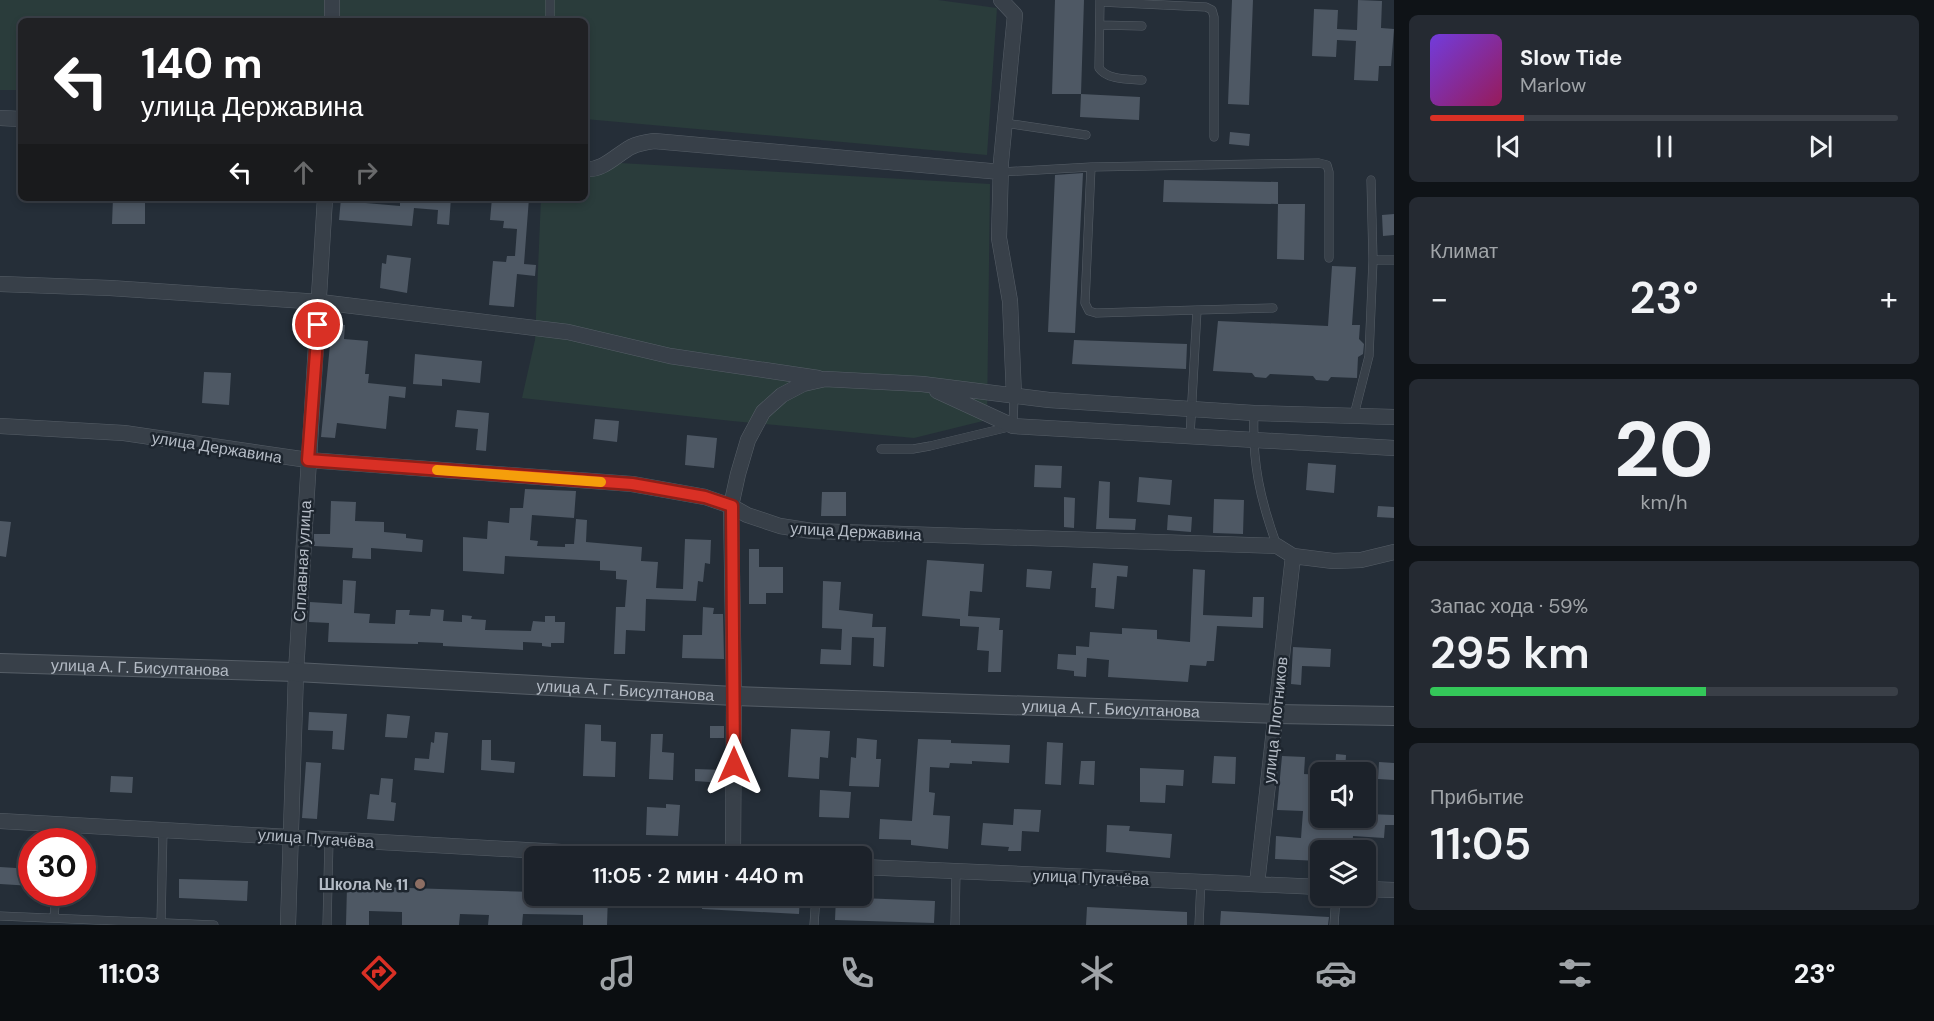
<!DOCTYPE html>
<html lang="ru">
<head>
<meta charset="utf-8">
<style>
  body { margin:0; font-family:"DM Sans",sans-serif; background:#252a32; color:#f1f3f6; height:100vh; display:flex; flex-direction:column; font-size:22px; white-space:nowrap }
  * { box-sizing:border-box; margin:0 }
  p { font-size:20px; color:#a0a4a8 }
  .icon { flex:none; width:33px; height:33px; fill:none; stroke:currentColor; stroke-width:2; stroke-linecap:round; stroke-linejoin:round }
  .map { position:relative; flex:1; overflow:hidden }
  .drawer { display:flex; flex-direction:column; gap:15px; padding:15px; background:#0f1317; width:540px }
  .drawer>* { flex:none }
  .hud { position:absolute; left:18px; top:18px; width:570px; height:183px; border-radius:9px; box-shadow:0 3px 9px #0003,0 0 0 2px #3a3f47; background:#202124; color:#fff; overflow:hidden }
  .tools { position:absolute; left:1310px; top:762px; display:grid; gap:12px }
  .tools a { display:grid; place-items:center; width:66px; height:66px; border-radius:9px; background:#1c222a; box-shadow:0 3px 9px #0003,0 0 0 2px #3a3f47; font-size:30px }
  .speed { position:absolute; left:18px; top:828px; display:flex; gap:12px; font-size:30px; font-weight:700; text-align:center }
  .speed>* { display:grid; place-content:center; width:78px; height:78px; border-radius:50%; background:#1c222a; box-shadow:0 3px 9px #0003,0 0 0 2px #3a3f47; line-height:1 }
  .speed .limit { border:9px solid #d22; background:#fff; color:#111 }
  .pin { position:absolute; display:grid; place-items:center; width:51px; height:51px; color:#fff; margin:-26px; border:3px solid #fff; border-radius:50%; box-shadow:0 2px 6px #0007 }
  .me { position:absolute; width:66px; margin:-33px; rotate:0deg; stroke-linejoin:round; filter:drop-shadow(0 0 4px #0008) }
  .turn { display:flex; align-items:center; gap:21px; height:126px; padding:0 24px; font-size:27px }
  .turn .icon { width:78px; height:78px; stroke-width:2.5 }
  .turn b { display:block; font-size:42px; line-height:51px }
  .lanes { display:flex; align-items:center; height:57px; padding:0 24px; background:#0003; justify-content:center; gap:30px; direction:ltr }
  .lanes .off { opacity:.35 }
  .big { font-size:45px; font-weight:600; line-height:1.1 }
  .drawer .widget { flex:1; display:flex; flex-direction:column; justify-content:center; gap:9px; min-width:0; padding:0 21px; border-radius:9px; background:#252a32 }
  .drawer .dial { align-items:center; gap:0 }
  .dial b { font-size:78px; line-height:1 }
  .song { display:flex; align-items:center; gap:18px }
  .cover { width:72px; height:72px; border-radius:9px; background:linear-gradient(135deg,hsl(260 70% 55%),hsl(330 70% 35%)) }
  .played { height:6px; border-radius:3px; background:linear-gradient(90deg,#d93025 20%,#3a3f47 20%) }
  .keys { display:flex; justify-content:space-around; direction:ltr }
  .heat { display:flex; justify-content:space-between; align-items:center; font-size:33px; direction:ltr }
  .charge { height:9px; border-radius:4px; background:linear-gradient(90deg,#34c759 59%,#3a3f47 0) }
  .trip { position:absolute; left:524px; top:846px; width:348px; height:60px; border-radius:9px; background:#1c222a; box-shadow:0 3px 9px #0003,0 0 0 2px #3a3f47; font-weight:600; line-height:60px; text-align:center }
  .tabs { display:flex; height:96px; justify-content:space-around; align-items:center; background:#0b0e11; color:#a0a4a8 }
  .tabs .icon { width:42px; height:42px }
  .tabs .on { color:#d93025 }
  .tabs b { font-size:27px; color:#f1f3f6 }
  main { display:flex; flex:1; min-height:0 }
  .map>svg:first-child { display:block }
  .green { fill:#2a3c3b }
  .building { fill:#4e5864 }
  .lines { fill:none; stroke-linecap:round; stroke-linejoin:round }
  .service-casing { stroke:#565e67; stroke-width:9 }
  .minor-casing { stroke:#565e67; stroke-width:16 }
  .tertiary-casing { stroke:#565e67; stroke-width:20 }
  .service { stroke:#384049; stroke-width:8 }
  .minor { stroke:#384049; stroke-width:15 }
  .tertiary { stroke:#384049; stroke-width:18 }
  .route-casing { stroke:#8d1f18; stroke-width:15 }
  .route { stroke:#d93025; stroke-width:10 }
  .slow { stroke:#f59e0b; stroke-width:10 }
  .education-dot { fill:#8d6e63; stroke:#1d252e; stroke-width:2 }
  .labels { text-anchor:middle; stroke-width:5; stroke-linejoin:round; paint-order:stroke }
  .street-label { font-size:16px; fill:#b4bbc5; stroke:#1d252e }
  .poi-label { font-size:16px; font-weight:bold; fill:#b4bbc5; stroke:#1d252e; text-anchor:end }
</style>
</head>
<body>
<main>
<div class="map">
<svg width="1394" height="925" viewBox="0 0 1394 925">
  <rect width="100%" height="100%" fill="#252e38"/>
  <path class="green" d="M 0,0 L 938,0 L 997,8 L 987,155 L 585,119 L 585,21 L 21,21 L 21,90 L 0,90 Z
    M 585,161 L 990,184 L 987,420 L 914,438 L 732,421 L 522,398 L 535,340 L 541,198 L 585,198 Z"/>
  <path class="building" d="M 1055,0 L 1084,0 L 1081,94 L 1052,94 Z
    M 1232,0 L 1253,0 L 1249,105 L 1228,104 Z
    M 1358,0 L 1382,1 L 1381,28 L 1394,29 L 1391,66 L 1379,66 L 1378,81 L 1354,80 L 1356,41 L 1337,40 L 1336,57 L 1312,56 L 1314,9 L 1338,10 L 1337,29 L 1357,30 Z
    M 1081,94 L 1140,97 L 1139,120 L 1080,117 Z
    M 1230,132 L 1250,134 L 1249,146 L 1229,144 Z
    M 1083,173 L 1075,333 L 1048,332 L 1055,175 Z
    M 1164,180 L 1278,182 L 1278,204 L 1163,202 Z
    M 113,198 L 145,198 L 145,224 L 112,224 Z
    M 341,198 L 355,198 L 354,202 L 400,206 L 400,198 L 451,198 L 449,225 L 437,224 L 438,210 L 414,208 L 412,226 L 339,220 Z
    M 492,198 L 529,198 L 524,264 L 536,265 L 535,276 L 517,274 L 514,307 L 489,305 L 493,261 L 506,262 L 507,256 L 515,256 L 517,229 L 503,228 L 504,221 L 490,220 Z
    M 1278,204 L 1305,204 L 1304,260 L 1277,259 Z
    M 1394,214 L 1394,235 L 1383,236 L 1382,215 Z
    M 387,255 L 411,258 L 407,293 L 380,288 L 382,263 L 386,264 Z
    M 1332,266 L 1356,267 L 1352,325 L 1360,325 L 1359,339 L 1364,344 L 1363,354 L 1358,357 L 1357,378 L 1331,377 L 1328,381 L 1316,380 L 1313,376 L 1270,374 L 1266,378 L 1255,377 L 1252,373 L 1213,371 L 1218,321 L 1328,326 Z
    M 332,324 L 345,325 L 344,339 L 368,341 L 365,374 L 369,374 L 368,383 L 406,387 L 405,398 L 389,396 L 386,429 L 337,423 L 335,438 L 321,437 Z
    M 1074,340 L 1187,344 L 1186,369 L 1072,364 Z
    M 415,354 L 482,361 L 480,383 L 442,379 L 442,386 L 413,384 Z
    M 204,372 L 231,373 L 229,405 L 202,403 Z
    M 457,410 L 489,413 L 486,451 L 476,450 L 478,429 L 455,427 Z
    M 595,419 L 619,421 L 617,442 L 593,439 Z
    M 687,435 L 717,438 L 714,468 L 685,465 Z
    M 1308,463 L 1336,465 L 1334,493 L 1306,490 Z
    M 1035,465 L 1062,466 L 1061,488 L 1034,487 Z
    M 1139,477 L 1172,480 L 1170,505 L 1137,502 Z
    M 1099,481 L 1110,482 L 1109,518 L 1136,519 L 1135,530 L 1096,529 Z
    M 525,489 L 576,491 L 574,518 L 532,515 L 530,540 L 538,541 L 537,546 L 565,547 L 565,544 L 574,544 L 576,519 L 587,520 L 586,542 L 642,547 L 641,561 L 658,562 L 656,588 L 683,589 L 685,539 L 711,540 L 710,564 L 705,563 L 703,582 L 698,581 L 696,601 L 646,599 L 645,631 L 626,630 L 625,654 L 614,654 L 616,607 L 625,607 L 627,580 L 616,579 L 616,571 L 600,570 L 600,561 L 505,556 L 504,574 L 463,571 L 463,537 L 487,539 L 488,521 L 509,523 L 510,508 L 523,508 Z
    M 822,492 L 846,492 L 846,516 L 821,516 Z
    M 1064,497 L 1075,498 L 1074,528 L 1064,527 Z
    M 1214,499 L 1244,500 L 1243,534 L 1213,533 Z
    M 331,501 L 356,502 L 355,521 L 384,522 L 384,532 L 406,534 L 406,538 L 423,540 L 422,552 L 371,548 L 371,559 L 352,558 L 353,548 L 314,546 L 314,534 L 330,534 Z
    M 1378,506 L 1394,507 L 1394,518 L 1377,517 Z
    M 1168,515 L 1192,517 L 1191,532 L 1167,530 Z
    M 0,521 L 11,522 L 6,557 L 0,556 Z
    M 749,549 L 759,549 L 759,567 L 783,567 L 783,593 L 766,593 L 766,604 L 749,604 Z
    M 927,560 L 984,564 L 982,592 L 970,591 L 968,616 L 1000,618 L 999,630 L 1003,630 L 1001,672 L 988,672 L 989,651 L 977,650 L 979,627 L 960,626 L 960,619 L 922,616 Z
    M 1093,563 L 1128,566 L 1127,577 L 1117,576 L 1114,609 L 1095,607 L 1096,588 L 1091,588 Z
    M 1027,569 L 1052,571 L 1050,589 L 1026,587 Z
    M 1193,569 L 1205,570 L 1203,615 L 1252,617 L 1253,597 L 1264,597 L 1263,628 L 1217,626 L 1214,661 L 1207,661 L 1206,666 L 1190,665 L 1188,682 L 1108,677 L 1109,660 L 1087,658 L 1086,677 L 1074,676 L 1074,671 L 1057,669 L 1058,654 L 1076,655 L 1076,646 L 1089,647 L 1090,632 L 1122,634 L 1122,628 L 1157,630 L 1157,639 L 1190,642 Z
    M 343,580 L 356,581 L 354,613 L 370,614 L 369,623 L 395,624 L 396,610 L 410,610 L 409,615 L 430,616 L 431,609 L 444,610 L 443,621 L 462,622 L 462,615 L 472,616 L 471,619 L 486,620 L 485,630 L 531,631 L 533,621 L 545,622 L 545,616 L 555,616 L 555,622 L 565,622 L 564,643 L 551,643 L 551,647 L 542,646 L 542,643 L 523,642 L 523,650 L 443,646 L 443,643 L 418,642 L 418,644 L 328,642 L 329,623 L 309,622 L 310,602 L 342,604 Z
    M 823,581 L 841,582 L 839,610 L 873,614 L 872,627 L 886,627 L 884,667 L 873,666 L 874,638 L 852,637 L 851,665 L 820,664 L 821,649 L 841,650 L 842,629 L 822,628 Z
    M 703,607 L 714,608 L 713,614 L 723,614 L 724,659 L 682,658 L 683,635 L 702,635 Z
    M 1293,647 L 1331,649 L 1330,667 L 1302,666 L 1301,685 L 1291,684 Z
    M 309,712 L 347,714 L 344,750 L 332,749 L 333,731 L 308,730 Z
    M 387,714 L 410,716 L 407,738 L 385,737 Z
    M 585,724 L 601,725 L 601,741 L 616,742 L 615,777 L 583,776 Z
    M 710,726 L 724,726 L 724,738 L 710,738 Z
    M 791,729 L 830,731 L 828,758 L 820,757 L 819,779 L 788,777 Z
    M 435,732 L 448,733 L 444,773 L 414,770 L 415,758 L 429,759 L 431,742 L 434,743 Z
    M 651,734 L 663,734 L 662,752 L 674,753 L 673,780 L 649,779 Z
    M 857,738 L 877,740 L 876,759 L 881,759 L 879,787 L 849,786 L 851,757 L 856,758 Z
    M 918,739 L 951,740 L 951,743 L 1010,745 L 1009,763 L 972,761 L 972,764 L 950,763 L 949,768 L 930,767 L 929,792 L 935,793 L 933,815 L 950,816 L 948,849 L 911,845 L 911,840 L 879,839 L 880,819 L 912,821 Z
    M 482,740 L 491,740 L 491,760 L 515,762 L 514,773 L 481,770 Z
    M 1047,742 L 1063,743 L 1061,785 L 1045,784 Z
    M 1336,754 L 1346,755 L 1345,772 L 1335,772 Z
    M 1214,756 L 1236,757 L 1235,784 L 1212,783 Z
    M 1282,756 L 1305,757 L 1304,774 L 1320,775 L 1320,818 L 1365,818 L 1367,814 L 1394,815 L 1394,825 L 1385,825 L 1384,838 L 1353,836 L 1352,850 L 1320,850 L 1320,861 L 1275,859 L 1276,836 L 1301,838 L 1303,811 L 1277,810 Z
    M 1081,761 L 1095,761 L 1094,785 L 1079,784 Z
    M 306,762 L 321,763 L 317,819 L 302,818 Z
    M 1379,762 L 1394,763 L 1394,780 L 1378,779 Z
    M 1140,768 L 1184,770 L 1183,786 L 1166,785 L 1165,803 L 1140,802 Z
    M 695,769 L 724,770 L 723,783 L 695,781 Z
    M 111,776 L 133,777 L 132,793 L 110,792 Z
    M 381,778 L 393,779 L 391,802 L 396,803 L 394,821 L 367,819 L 370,794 L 379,795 Z
    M 820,790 L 851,792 L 849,818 L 819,817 Z
    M 666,804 L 680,805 L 678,836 L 646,835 L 647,807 L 666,808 Z
    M 1014,809 L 1041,810 L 1039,832 L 1022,831 L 1021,851 L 1008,851 L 1009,847 L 981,845 L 983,823 L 1013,825 Z
    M 1107,825 L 1130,826 L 1129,831 L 1172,834 L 1170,858 L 1106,852 Z
    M 0,867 L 32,869 L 32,886 L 0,884 Z
    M 179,879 L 248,881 L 247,901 L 179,898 Z
    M 347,886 L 534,892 L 534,896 L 608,896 L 607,925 L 583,925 L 583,915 L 523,914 L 522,925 L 488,925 L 489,915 L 460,914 L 459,925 L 402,925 L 402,912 L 369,911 L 369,925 L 346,925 Z
    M 703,896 L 800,896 L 799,914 L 702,909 Z
    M 836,897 L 935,901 L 934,923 L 835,920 Z
    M 1087,907 L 1187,912 L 1187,925 L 1086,925 Z
    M 1221,911 L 1329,917 L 1328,925 L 1220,925 Z"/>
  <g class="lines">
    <defs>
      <path id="service" d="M 550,0 L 550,21
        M 1100,0 L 1099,68 C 1107,80 1128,79 1142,80
        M 1100,2 L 1206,7 L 1212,10 L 1214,17 L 1214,137
        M 1100,25 L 1142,26
        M 1005,123 L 1086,135
        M 1091,167 L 1085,303 L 1089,311 L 1096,313 L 1197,310 L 1190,436
        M 1001,172 L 1091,167 L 1319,163 L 1327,165 L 1329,172 L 1329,258
        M 1373,260 L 1394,260
        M 1197,310 L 1273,308
        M 1254,413 C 1252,463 1260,499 1277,546
        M 1354,415 L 1369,356 L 1373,260 L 1371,180
        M 881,449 L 913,449 L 930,446 L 1013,426 L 1014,396
        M 58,842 L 59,824
        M 0,916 L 214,925
        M 54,918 L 56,892
        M 161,923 L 163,829
        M 327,925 L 329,840
        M 814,925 L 816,896
        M 955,925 L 956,871
        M 1199,925 L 1201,881
        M 1334,925 L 1336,896"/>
      <path id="minor" d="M 1001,0 L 1015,15 L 1001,162 L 999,238 L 1010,301 L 1014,396
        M 332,21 L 332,0
        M 0,118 L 21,119
        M 585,169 C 603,171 616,155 631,147 C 639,143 646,142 654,141 L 1001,172
        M 0,284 L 110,288 L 320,302 L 568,332 L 670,356 L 818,378
        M 937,391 L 1013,426 L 1394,448
        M 0,426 L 124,433 L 308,460 L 632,484 L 705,497 L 731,506 L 747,515 L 780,526 L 812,531 L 1277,546 L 1293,556 L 1333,561 L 1361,560 L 1394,552
        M 0,821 L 633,856
        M 733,856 L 734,696 L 731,506 L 738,474 L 748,440 L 763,412 L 782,395 L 803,384 L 825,379 L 922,384 L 1049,400 L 1254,413 L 1394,417
        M 861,867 L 1320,887
        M 1257,884 L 1293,556
        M 1365,889 L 1394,890
        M 288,925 L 296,672 L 325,198"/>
      <g id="tertiary">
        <path id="s1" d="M 0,663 L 296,672 L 734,696 L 1276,714 L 1394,716"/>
      </g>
    </defs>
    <use href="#service" class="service-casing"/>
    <use href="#minor" class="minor-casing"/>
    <use href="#tertiary" class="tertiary-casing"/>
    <use href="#service" class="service"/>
    <use href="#minor" class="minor"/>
    <use href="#tertiary" class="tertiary"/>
  </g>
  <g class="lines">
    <defs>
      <path id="route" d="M 318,325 L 308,460 L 632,484 L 705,497 L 732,506 L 734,765"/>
    </defs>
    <use href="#route" class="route-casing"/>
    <use href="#route" class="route"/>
    <path class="slow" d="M 437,470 L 601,482"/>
  </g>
  <circle class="education-dot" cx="420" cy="884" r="6"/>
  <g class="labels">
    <g class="street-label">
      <text transform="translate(217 447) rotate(9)" y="6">улица Державина</text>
      <text transform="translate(856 531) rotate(3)" y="6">улица Державина</text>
      <text transform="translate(302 561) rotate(-87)" y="6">Сплавная улица</text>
      <text dy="6" stroke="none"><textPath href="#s1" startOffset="140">улица А. Г. Бисултанова</textPath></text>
      <text dy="6" stroke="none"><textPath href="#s1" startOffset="626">улица А. Г. Бисултанова</textPath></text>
      <text dy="6" stroke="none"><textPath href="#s1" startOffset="1112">улица А. Г. Бисултанова</textPath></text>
      <text transform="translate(1275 720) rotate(-84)" y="6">улица Плотников</text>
      <text transform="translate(316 838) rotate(4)" y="6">улица Пугачёва</text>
      <text transform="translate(1091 877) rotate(2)" y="6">улица Пугачёва</text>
    </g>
    <g class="poi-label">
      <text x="408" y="890">Школа № 11</text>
    </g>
  </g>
</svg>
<div class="tools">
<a><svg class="icon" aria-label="sound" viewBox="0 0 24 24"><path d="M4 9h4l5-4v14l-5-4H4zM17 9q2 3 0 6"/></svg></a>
<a><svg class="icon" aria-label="layers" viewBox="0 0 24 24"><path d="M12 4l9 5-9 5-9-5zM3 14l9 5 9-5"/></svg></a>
</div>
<div class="speed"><div class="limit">30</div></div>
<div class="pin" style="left:318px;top:325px;background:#d93025"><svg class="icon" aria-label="arrive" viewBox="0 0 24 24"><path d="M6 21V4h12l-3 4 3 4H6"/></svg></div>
<svg class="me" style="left:734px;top:765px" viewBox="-20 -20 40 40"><path d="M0-17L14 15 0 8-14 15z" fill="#d93025" stroke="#fff" stroke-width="4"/></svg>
<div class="trip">11:05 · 2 мин · 440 m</div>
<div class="hud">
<div class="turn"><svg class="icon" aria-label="left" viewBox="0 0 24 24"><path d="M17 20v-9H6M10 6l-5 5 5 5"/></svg><div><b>140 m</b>улица Державина</div></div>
<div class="lanes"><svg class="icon" aria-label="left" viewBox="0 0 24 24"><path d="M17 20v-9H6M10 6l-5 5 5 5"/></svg><svg class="icon off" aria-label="ahead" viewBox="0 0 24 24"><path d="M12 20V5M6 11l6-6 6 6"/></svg><svg class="icon off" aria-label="right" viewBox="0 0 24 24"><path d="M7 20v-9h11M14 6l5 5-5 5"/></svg></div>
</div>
</div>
<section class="drawer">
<div class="widget">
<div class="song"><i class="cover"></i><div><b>Slow Tide</b><p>Marlow</p></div></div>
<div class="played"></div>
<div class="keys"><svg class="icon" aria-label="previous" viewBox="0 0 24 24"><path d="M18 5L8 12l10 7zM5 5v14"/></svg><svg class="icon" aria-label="pause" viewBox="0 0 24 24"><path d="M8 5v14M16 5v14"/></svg><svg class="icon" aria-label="next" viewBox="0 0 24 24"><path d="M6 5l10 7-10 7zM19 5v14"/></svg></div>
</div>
<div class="widget"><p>Климат</p>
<div class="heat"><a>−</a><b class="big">23°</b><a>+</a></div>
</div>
<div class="widget dial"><b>20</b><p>km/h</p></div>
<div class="widget"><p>Запас хода · 59%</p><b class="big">295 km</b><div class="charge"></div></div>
<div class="widget"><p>Прибытие</p><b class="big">11:05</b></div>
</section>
</main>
<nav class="tabs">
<b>11:03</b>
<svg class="icon on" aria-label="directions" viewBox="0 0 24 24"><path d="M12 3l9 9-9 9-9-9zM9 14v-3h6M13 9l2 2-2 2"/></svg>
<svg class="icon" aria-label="music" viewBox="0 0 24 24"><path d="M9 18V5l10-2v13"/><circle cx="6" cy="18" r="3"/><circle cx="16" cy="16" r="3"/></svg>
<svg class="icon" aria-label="phone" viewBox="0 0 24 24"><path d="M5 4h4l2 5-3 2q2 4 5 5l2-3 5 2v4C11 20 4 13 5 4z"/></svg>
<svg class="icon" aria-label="climate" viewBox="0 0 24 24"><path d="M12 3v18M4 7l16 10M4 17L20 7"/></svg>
<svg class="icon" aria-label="car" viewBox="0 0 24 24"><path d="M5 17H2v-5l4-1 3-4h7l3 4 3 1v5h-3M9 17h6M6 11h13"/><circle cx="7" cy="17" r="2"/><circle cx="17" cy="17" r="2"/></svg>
<svg class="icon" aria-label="filters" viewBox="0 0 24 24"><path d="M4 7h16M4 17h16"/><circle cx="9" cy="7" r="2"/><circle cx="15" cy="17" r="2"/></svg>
<b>23°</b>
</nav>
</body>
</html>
